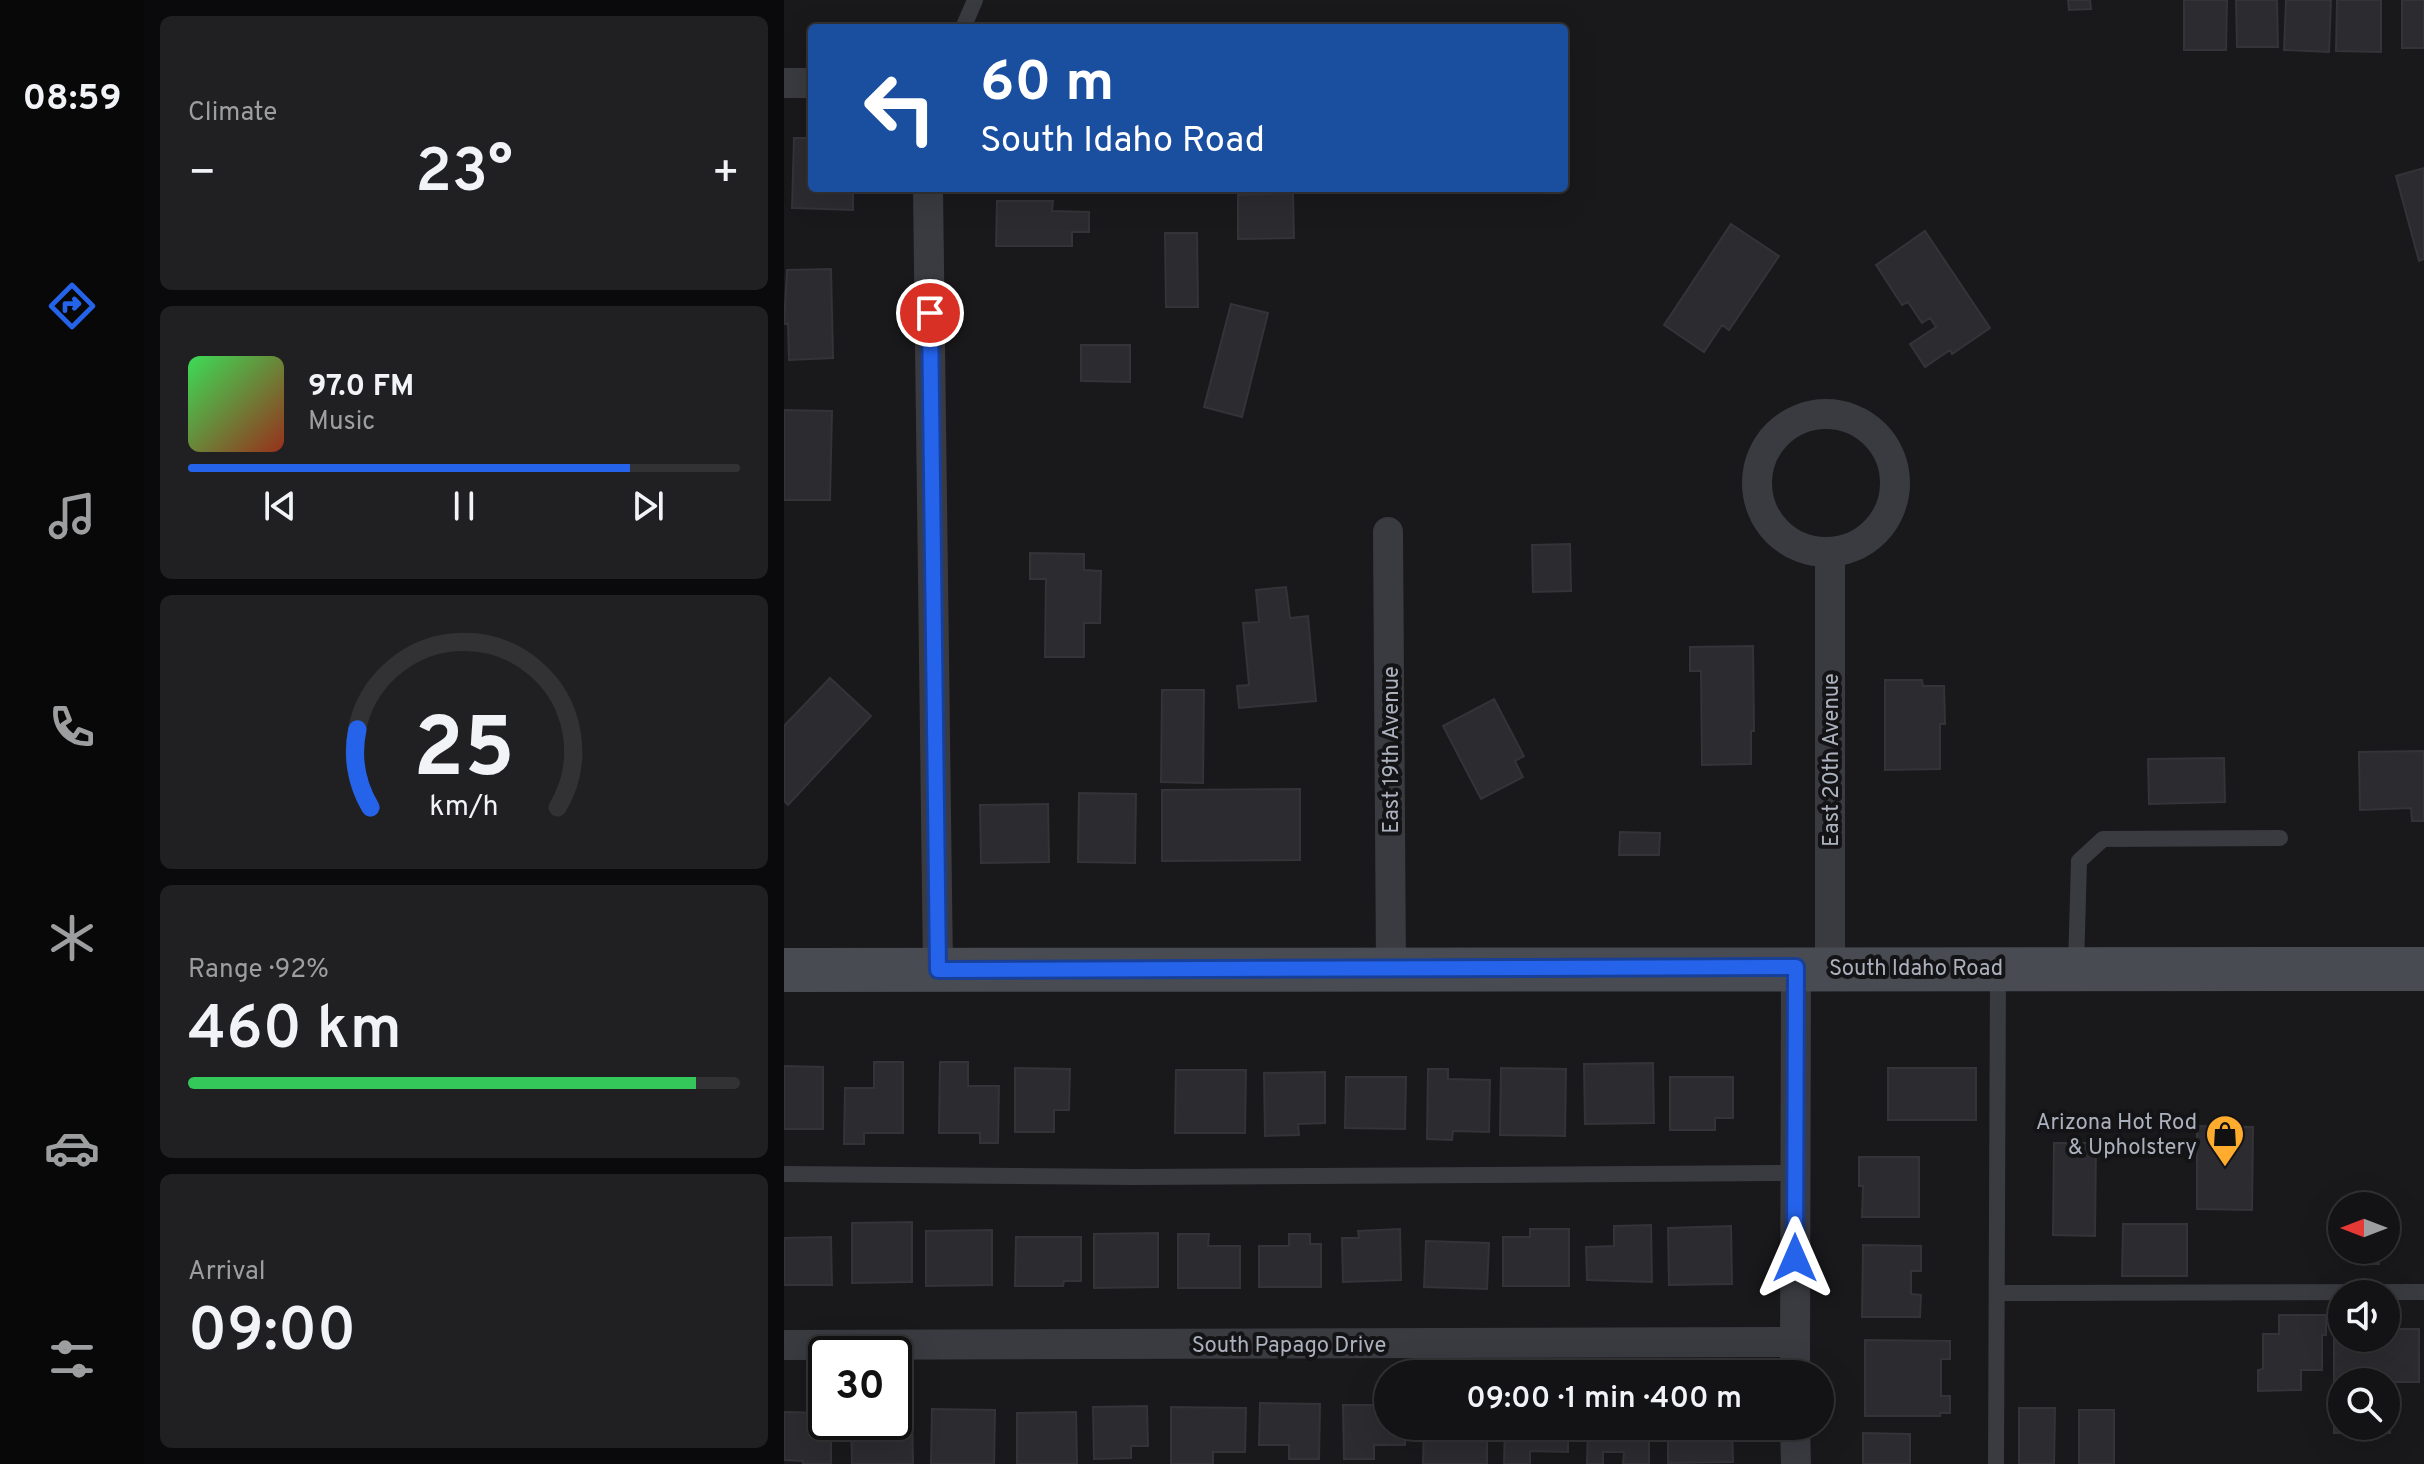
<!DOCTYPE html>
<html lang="en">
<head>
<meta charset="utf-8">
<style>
  body { margin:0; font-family:Overpass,sans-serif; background:#202022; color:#f1f3f6; height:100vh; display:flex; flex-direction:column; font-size:30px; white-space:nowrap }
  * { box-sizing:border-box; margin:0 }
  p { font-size:26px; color:#9d9ea0 }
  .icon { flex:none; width:44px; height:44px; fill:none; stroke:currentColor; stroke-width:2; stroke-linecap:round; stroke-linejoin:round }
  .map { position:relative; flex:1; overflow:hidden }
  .drawer { display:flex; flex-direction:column; gap:16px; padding:16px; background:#0a0a0c; width:640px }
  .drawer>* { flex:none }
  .guide { position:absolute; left:24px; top:24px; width:760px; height:168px; border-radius:8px; box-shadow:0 8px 32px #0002,0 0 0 2px #323234; background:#1a4fa0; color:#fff; overflow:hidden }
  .needle { width:52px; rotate:270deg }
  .controls { position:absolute; left:1544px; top:1192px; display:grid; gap:16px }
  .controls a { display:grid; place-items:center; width:72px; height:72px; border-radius:50%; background:#131315; box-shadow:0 8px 32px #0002,0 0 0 2px #323234; font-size:40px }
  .speed { position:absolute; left:24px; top:1336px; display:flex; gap:16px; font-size:40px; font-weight:700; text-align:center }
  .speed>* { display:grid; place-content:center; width:104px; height:104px; border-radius:50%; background:#131315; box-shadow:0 8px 32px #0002,0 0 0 2px #323234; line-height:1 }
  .speed .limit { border:4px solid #111; border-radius:12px; background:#fff; color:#111 }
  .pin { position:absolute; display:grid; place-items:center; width:68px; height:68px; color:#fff; margin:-34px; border:4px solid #fff; border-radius:50%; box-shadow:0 2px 8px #0007 }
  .me { position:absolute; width:88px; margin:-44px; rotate:0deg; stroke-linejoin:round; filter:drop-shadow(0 0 6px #0008) }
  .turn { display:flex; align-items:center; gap:28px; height:168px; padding:0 40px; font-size:36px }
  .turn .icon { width:104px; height:104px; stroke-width:2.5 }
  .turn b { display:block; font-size:56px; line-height:68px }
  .big { font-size:60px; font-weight:600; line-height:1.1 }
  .drawer .tile { flex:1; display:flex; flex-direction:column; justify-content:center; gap:12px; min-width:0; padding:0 28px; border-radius:12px; background:#202022 }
  .drawer .dial { align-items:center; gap:0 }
  .dial svg { height:208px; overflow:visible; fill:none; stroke:#323234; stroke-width:7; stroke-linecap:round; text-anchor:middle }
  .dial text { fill:#f1f3f6; stroke:none }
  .song { display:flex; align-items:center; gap:24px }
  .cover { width:96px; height:96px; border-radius:12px; background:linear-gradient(135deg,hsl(130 70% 55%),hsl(10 70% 35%)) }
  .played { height:8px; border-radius:4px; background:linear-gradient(90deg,#2563eb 80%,#323234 80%) }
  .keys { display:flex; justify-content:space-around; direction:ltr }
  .heat { display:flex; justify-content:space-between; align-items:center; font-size:44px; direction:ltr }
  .charge { height:12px; border-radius:6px; background:linear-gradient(90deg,#34c759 92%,#323234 0) }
  .trip { position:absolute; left:590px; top:1360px; width:460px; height:80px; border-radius:40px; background:#131315; box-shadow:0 8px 32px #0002,0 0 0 2px #323234; font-weight:600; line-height:80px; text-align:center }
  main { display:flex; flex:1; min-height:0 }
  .tabs { display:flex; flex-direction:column; width:144px; justify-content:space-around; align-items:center; background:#080808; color:#9d9ea0 }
  .tabs .icon { width:56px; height:56px }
  .tabs .current { color:#2563eb }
  .tabs b { font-size:36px; color:#f1f3f6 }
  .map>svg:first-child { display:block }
  .building { fill:#2c2c30; stroke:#333338; stroke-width:2; fill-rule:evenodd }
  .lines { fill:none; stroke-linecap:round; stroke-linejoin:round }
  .service { stroke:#3a3b41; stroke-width:16 }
  .minor { stroke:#3a3b41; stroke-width:30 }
  .secondary { stroke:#484b51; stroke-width:44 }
  .route-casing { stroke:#184099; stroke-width:20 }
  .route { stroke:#2563eb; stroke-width:14 }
  .labels { text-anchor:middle; stroke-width:8; stroke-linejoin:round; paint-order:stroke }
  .street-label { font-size:22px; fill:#abb1bd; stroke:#141417 }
  .poi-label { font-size:22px; fill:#abb1bd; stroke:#141417; text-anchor:end }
</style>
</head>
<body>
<main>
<nav class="tabs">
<b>08:59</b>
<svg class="icon current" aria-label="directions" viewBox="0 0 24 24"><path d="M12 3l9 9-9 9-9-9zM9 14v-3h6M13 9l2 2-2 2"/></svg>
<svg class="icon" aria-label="music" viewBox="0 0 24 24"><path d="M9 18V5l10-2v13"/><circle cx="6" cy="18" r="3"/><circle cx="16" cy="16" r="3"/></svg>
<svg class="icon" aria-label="phone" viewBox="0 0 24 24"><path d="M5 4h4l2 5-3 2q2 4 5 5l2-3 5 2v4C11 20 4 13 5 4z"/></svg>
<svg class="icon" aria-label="climate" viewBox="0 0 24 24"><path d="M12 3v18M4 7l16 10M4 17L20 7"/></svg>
<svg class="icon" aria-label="car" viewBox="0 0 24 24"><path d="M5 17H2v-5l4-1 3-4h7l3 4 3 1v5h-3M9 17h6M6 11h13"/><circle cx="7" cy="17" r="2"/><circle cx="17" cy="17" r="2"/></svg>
<svg class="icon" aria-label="filters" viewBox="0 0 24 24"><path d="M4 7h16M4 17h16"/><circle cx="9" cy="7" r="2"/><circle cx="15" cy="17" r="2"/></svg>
</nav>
<section class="drawer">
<div class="tile"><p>Climate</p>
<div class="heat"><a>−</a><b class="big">23°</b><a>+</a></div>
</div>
<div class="tile">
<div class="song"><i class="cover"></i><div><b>97.0 FM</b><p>Music</p></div></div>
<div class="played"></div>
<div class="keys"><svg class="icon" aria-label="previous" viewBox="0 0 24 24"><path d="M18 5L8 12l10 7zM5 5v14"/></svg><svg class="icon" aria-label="pause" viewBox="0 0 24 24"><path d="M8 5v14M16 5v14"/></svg><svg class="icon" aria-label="next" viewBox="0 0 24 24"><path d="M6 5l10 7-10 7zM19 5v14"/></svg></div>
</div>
<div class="tile dial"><svg viewBox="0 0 100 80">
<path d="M14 69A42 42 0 1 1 86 69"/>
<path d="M14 69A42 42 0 0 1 9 39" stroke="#2563eb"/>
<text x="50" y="56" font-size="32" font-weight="700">25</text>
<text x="50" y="72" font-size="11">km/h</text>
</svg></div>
<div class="tile"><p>Range · 92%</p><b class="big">460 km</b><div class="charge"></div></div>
<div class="tile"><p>Arrival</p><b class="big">09:00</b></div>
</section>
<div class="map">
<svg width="1640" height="1464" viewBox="0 0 1640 1464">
  <rect width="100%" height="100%" fill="#19191c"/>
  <path class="building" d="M 1284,0 L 1306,0 L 1307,9 L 1285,10 Z
    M 1400,0 L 1443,0 L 1442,50 L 1400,50 Z
    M 1452,0 L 1493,0 L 1494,47 L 1453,47 Z
    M 1502,0 L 1547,0 L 1545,52 L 1500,50 Z
    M 1553,0 L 1597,0 L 1597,52 L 1552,51 Z
    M 1618,0 L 1640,0 L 1640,48 L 1618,48 Z
    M 10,138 L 28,138 L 28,188 L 69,188 L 69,210 L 8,208 Z
    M 1640,168 L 1640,259 L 1635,261 L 1612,176 Z
    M 509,193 L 510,238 L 454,239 L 454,195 Z
    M 213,201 L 269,201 L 268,211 L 305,212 L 305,232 L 288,232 L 288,246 L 212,246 Z
    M 947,224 L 995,256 L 945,330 L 938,325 L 920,352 L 880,325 Z
    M 1141,231 L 1206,328 L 1168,354 L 1166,350 L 1141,367 L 1126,344 L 1152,327 L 1146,318 L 1138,323 L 1124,302 L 1118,305 L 1092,265 Z
    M 381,233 L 413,233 L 414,307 L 382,307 Z
    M 47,269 L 49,358 L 5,360 L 4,324 L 0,324 L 3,270 Z
    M 447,304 L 484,313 L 458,417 L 420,407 Z
    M 297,345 L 346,345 L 346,382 L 297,381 Z
    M 0,410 L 48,411 L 46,500 L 0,500 Z
    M 786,544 L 787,591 L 749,592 L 748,545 Z
    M 246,553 L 300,554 L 300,570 L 317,571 L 316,623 L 300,623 L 300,657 L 261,657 L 262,579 L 246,579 Z
    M 502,587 L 506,618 L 524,616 L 532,701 L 455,708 L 453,686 L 465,685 L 459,623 L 475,622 L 472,590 Z
    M 969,646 L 970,731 L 967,731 L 967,764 L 918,765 L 917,671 L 906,671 L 906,647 Z
    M 46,678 L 87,716 L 4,805 L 0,801 L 0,726 Z
    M 1101,680 L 1138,680 L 1139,686 L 1160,686 L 1161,724 L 1156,724 L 1156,769 L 1101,770 Z
    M 378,690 L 420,690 L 419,783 L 377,782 Z
    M 710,699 L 740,756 L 731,761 L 739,777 L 697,799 L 659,726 Z
    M 1640,751 L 1640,821 L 1628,821 L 1627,808 L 1576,810 L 1575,752 Z
    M 1440,758 L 1441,802 L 1365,804 L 1364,759 Z
    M 516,789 L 516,860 L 378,861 L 378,790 Z
    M 295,793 L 352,794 L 351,863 L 294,862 Z
    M 264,804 L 265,862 L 197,863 L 196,805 Z
    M 836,832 L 876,833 L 875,855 L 835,855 Z
    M 90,1062 L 119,1062 L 119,1133 L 80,1133 L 80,1144 L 60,1144 L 61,1088 L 90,1088 Z
    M 156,1062 L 184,1062 L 184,1086 L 215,1086 L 214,1143 L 196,1143 L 196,1133 L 155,1133 Z
    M 869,1063 L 870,1123 L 801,1124 L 800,1064 Z
    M 0,1066 L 39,1067 L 39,1129 L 0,1129 Z
    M 231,1068 L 286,1069 L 285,1110 L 270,1110 L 270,1132 L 231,1132 Z
    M 717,1068 L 782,1069 L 781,1136 L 716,1135 Z
    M 1104,1068 L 1192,1068 L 1192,1120 L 1104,1120 Z
    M 644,1069 L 664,1069 L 664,1079 L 706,1080 L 705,1132 L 669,1131 L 668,1140 L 643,1139 Z
    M 392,1070 L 462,1070 L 461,1133 L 391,1133 Z
    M 541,1072 L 541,1123 L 514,1124 L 515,1135 L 481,1136 L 480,1073 Z
    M 562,1077 L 622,1077 L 621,1129 L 561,1128 Z
    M 886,1077 L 949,1077 L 949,1118 L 931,1118 L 931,1130 L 886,1130 Z
    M 1413,1126 L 1469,1127 L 1468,1210 L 1413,1209 Z
    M 1270,1143 L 1312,1143 L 1311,1236 L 1269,1235 Z
    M 1075,1157 L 1135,1157 L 1135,1217 L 1078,1217 L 1079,1186 L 1075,1186 Z
    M 128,1222 L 128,1282 L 68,1283 L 68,1223 Z
    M 1339,1224 L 1403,1224 L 1403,1276 L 1338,1276 Z
    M 867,1225 L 868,1282 L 803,1280 L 802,1247 L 830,1246 L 830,1226 Z
    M 947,1226 L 948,1284 L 885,1285 L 884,1228 Z
    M 616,1229 L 617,1280 L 559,1282 L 558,1238 L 575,1238 L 574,1231 Z
    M 746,1229 L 785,1229 L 785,1286 L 719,1286 L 719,1237 L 746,1237 Z
    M 208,1230 L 208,1285 L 142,1286 L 142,1231 Z
    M 374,1233 L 374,1287 L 310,1288 L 310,1234 Z
    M 394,1234 L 425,1234 L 424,1246 L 456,1246 L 456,1288 L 394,1288 Z
    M 505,1234 L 526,1234 L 526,1244 L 537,1244 L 537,1287 L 475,1287 L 475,1246 L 505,1246 Z
    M 47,1237 L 48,1285 L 0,1285 L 0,1238 Z
    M 232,1237 L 297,1237 L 297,1281 L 280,1281 L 279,1286 L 231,1286 Z
    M 642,1241 L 705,1243 L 703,1289 L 640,1287 Z
    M 1079,1245 L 1137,1246 L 1137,1271 L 1127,1271 L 1127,1294 L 1137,1295 L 1136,1317 L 1078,1317 Z
    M 1578,1250 L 1595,1250 L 1595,1264 L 1578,1264 Z
    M 1495,1315 L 1542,1315 L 1542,1335 L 1538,1335 L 1538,1370 L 1517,1370 L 1517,1390 L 1474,1391 L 1474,1370 L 1479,1369 L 1479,1334 L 1495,1334 Z
    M 1602,1321 L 1608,1321 L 1608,1329 L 1635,1329 L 1635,1382 L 1606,1382 L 1606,1433 L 1550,1433 L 1550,1322 L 1558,1322 L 1558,1338 L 1602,1338 ZM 1558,1382 L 1602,1382 L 1602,1426 L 1558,1426 Z
    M 1081,1340 L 1166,1341 L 1166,1359 L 1157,1359 L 1157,1396 L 1166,1396 L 1166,1413 L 1156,1413 L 1156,1416 L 1081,1416 Z
    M 476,1403 L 536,1404 L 535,1459 L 505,1459 L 505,1445 L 475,1445 Z
    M 559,1405 L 604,1405 L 604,1426 L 621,1426 L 621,1445 L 590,1445 L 590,1459 L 560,1459 Z
    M 363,1406 L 364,1446 L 347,1446 L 347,1458 L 310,1459 L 309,1407 Z
    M 387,1407 L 462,1408 L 461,1452 L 429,1452 L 429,1464 L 387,1464 Z
    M 110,1408 L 128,1408 L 129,1464 L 68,1464 L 67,1422 L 110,1422 Z
    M 1235,1408 L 1271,1408 L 1270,1464 L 1235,1464 Z
    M 148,1409 L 211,1410 L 210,1464 L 147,1464 Z
    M 1295,1410 L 1330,1410 L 1330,1464 L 1295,1464 Z
    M 0,1412 L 42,1413 L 42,1422 L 47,1422 L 47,1464 L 19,1464 L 19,1461 L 0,1460 Z
    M 292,1412 L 293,1464 L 233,1464 L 233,1413 Z
    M 640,1426 L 703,1426 L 703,1464 L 639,1464 Z
    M 721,1426 L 784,1426 L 784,1452 L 746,1451 L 746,1464 L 720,1464 Z
    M 804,1426 L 865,1426 L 865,1464 L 839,1464 L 840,1452 L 819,1452 L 819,1464 L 803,1464 Z
    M 884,1426 L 948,1426 L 949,1462 L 884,1463 Z
    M 1079,1433 L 1126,1434 L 1126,1464 L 1079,1464 Z"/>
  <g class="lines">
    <path class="service" d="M 179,28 L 191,0
      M 1292,966 L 1295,861 L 1319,839 L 1496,838
      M 0,1174 L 350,1177 L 1011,1173
      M 1213,1293 L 1640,1292
      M 1212,1464 L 1214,969"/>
    <path class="minor" d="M 0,83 L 28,83
      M 144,188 L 154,970
      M973 483a69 69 0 1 1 138 0a69 69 0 1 1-138 0Z
      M 604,532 L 607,969
      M 1046,552 L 1046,967
      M 0,1345 L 1010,1342
      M 1011,1374 L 1012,967
      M 1011,1426 L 1012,1464"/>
    <path class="secondary" d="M 0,970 L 1640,969"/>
  </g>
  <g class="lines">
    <defs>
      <path id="route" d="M 146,313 L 154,970 L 1012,967 L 1011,1258"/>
    </defs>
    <use href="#route" class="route-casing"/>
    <use href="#route" class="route"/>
  </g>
  <defs>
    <symbol id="shop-pin" viewBox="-11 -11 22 30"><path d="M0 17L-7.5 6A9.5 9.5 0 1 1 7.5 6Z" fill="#ffab2e" stroke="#141417"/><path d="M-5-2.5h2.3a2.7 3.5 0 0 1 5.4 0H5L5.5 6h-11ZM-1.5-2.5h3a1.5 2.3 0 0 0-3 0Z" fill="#111"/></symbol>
  </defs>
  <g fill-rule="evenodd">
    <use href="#shop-pin" x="1419" y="1112" width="44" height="60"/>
  </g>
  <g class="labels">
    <g class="street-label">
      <text transform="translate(606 750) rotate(-90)" y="8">East 19th Avenue</text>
      <text transform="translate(1046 760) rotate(-90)" y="8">East 20th Avenue</text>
      <text x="1132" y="975">South Idaho Road</text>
      <text x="505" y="1352">South Papago Drive</text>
    </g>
    <g class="poi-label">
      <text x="1413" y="1129">Arizona Hot Rod<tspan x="1413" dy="25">&amp; Upholstery</tspan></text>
    </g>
  </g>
</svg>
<div class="controls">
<a><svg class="needle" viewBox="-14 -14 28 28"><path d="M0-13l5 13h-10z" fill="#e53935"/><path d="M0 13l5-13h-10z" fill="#9d9ea0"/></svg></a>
<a><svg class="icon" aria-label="sound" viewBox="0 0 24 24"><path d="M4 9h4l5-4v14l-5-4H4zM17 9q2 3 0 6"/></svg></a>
<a><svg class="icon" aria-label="search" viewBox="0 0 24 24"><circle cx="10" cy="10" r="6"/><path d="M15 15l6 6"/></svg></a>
</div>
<div class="speed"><div class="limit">30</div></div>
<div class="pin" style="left:146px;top:313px;background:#d93025"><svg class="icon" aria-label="arrive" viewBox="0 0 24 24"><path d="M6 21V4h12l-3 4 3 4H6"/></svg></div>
<svg class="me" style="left:1011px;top:1258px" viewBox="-20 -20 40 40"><path d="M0-17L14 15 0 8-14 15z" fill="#2563eb" stroke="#fff" stroke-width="4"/></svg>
<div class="trip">09:00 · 1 min · 400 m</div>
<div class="guide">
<div class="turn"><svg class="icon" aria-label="left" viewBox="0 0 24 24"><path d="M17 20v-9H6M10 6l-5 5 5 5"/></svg><div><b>60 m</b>South Idaho Road</div></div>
</div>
</div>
</main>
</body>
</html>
